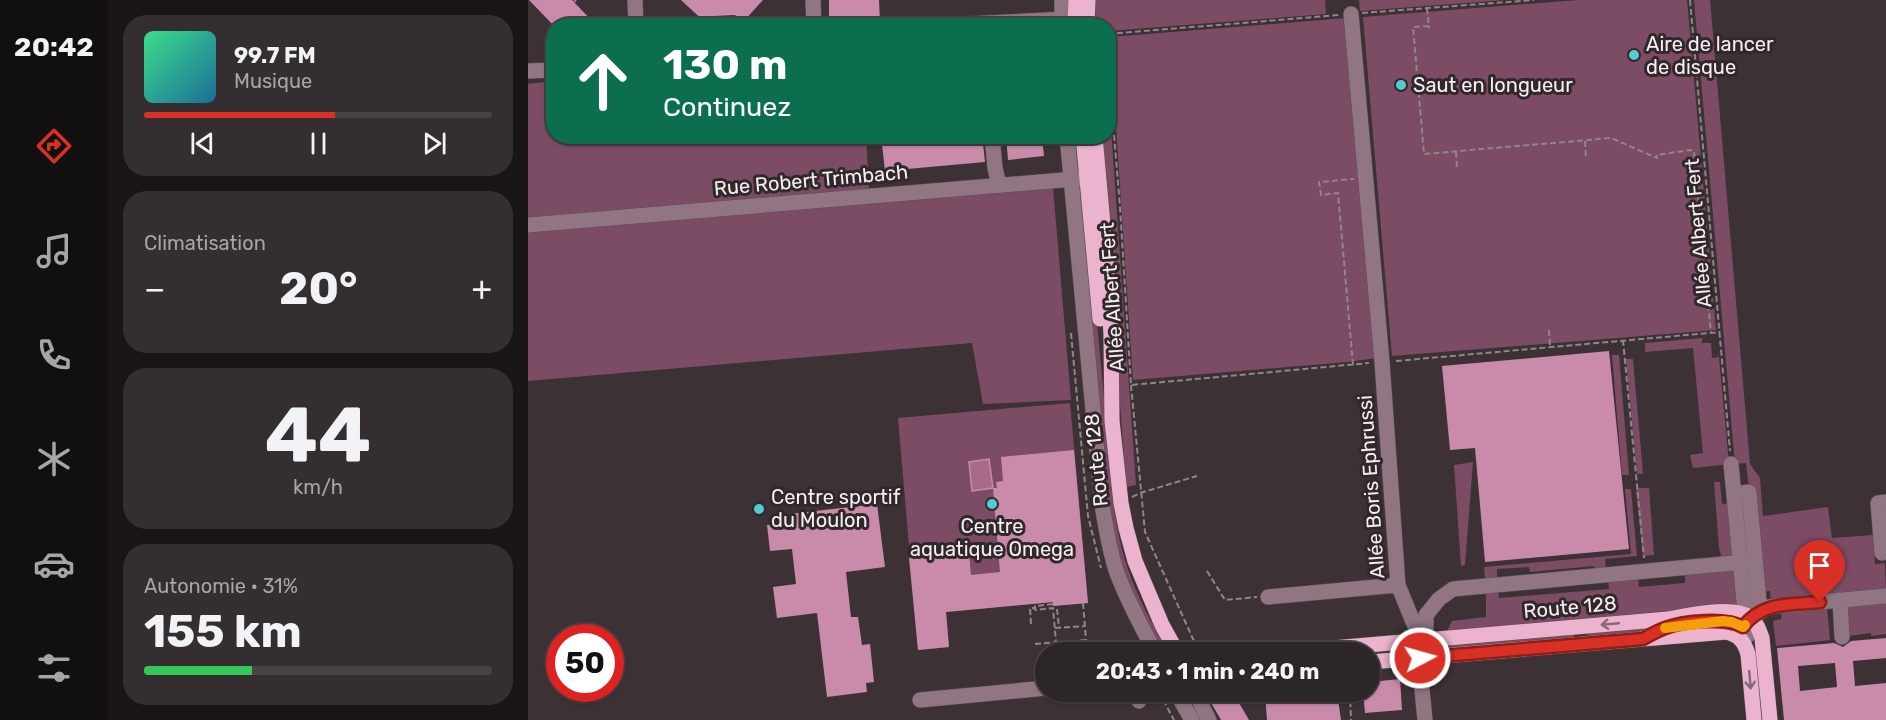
<!DOCTYPE html>
<html lang="fr">
<head>
<meta charset="utf-8">
<style>
  body { margin:0; font-family:Rubik,sans-serif; background:#352e30; color:#f1f3f6; height:100vh; display:flex; flex-direction:column; font-size:22px; white-space:nowrap }
  * { box-sizing:border-box; margin:0 }
  p { font-size:20px; color:#a7a5a8 }
  .icon { flex:none; width:33px; height:33px; fill:none; stroke:currentColor; stroke-width:2; stroke-linecap:round; stroke-linejoin:round }
  .map { position:relative; flex:1; overflow:hidden }
  .sheet { display:flex; flex-direction:column; gap:15px; padding:15px; background:#191516; width:420px }
  .sheet>* { flex:none }
  .guide { position:absolute; left:18px; top:18px; width:570px; height:126px; border-radius:24px; box-shadow:0 2px 4px #0004,0 0 0 2px #484345; background:#0b6e4f; color:#fff; overflow:hidden }
  .speed { position:absolute; left:18px; top:624px; display:flex; gap:12px; font-size:30px; font-weight:700; text-align:center }
  .speed>* { display:grid; place-content:center; width:78px; height:78px; border-radius:50%; background:#2d2628; box-shadow:0 2px 4px #0004,0 0 0 2px #484345; line-height:1 }
  .speed .limit { border:9px solid #d22; background:#fff; color:#111 }
  .pin { position:absolute; display:grid; place-items:center; width:51px; height:51px; color:#fff; margin:-62px -26px; border-radius:50% 50% 50% 0; rotate:-45deg; box-shadow:0 0 6px #0007 }
  .pin .icon { rotate:45deg }
  .me { position:absolute; width:66px; margin:-33px; rotate:84deg; stroke-linejoin:round; filter:drop-shadow(0 0 4px #0008) }
  .turn { display:flex; align-items:center; gap:21px; height:126px; padding:0 18px; font-size:27px }
  .turn .icon { width:78px; height:78px; stroke-width:2.5 }
  .turn b { display:block; font-size:42px; line-height:51px }
  .big { font-size:45px; font-weight:700; line-height:1.1 }
  .sheet .card { flex:1; display:flex; flex-direction:column; justify-content:center; gap:9px; min-width:0; padding:0 21px; border-radius:24px; background:#352e30 }
  .sheet .dial { align-items:center; gap:0 }
  .dial b { font-size:78px; line-height:1 }
  .song { display:flex; align-items:center; gap:18px }
  .cover { width:72px; height:72px; border-radius:9px; background:linear-gradient(135deg,hsl(150 70% 55%),hsl(200 70% 35%)) }
  .played { height:6px; border-radius:3px; background:linear-gradient(90deg,#d93025 55%,#484345 55%) }
  .keys { display:flex; justify-content:space-around; direction:ltr }
  .heat { display:flex; justify-content:space-between; align-items:center; font-size:33px; direction:ltr }
  .charge { height:9px; border-radius:4px; background:linear-gradient(90deg,#34c759 31%,#484345 0) }
  .trip { position:absolute; left:507px; top:642px; width:345px; height:60px; border-radius:30px; background:#2d2628; box-shadow:0 2px 4px #0004,0 0 0 2px #484345; font-weight:700; line-height:60px; text-align:center }
  main { display:flex; flex:1; min-height:0 }
  .menu { display:flex; flex-direction:column; width:108px; justify-content:space-around; align-items:center; background:#120f10; color:#a7a5a8 }
  .menu .icon { width:42px; height:42px }
  .menu .active { color:#d93025 }
  .menu b { font-size:27px; color:#f1f3f6 }
  .map>svg:first-child { display:block }
  .green { fill:#7c4c65 }
  .water { fill:#a86a89; stroke:#bf92a8; stroke-width:1.5 }
  .building { fill:#ca8aaa; fill-rule:evenodd }
  .lines { fill:none; stroke-linecap:round; stroke-linejoin:round }
  .minor-casing { stroke:#5a5054; stroke-width:16 }
  .major-casing { stroke:#5a5054; stroke-width:16 }
  .path { stroke:#8f868a; stroke-width:2; stroke-dasharray:6 3; stroke-linecap:butt }
  .minor { stroke:#917582; stroke-width:15 }
  .major { stroke:#ecb3cf; stroke-width:15 }
  .oneway { stroke:#856775 }
  .route-casing { stroke:#8d1f18; stroke-width:15 }
  .route { stroke:#d93025; stroke-width:10 }
  .slow { stroke:#f59e0b; stroke-width:10 }
  .poi-dot { fill:#52ccd0; stroke:#31282c; stroke-width:2 }
  .labels { text-anchor:middle; stroke-width:6; stroke-linejoin:round; paint-order:stroke }
  .poi-label { font-size:20px; fill:#f6eff2; stroke:#31282c; text-anchor:start }
  .street-label { font-size:20px; fill:#f6eff2; stroke:#31282c }
</style>
</head>
<body>
<main>
<nav class="menu">
<b>20:42</b>
<svg class="icon active" aria-label="directions" viewBox="0 0 24 24"><path d="M12 3l9 9-9 9-9-9zM9 14v-3h6M13 9l2 2-2 2"/></svg>
<svg class="icon" aria-label="music" viewBox="0 0 24 24"><path d="M9 18V5l10-2v13"/><circle cx="6" cy="18" r="3"/><circle cx="16" cy="16" r="3"/></svg>
<svg class="icon" aria-label="phone" viewBox="0 0 24 24"><path d="M5 4h4l2 5-3 2q2 4 5 5l2-3 5 2v4C11 20 4 13 5 4z"/></svg>
<svg class="icon" aria-label="climate" viewBox="0 0 24 24"><path d="M12 3v18M4 7l16 10M4 17L20 7"/></svg>
<svg class="icon" aria-label="car" viewBox="0 0 24 24"><path d="M5 17H2v-5l4-1 3-4h7l3 4 3 1v5h-3M9 17h6M6 11h13"/><circle cx="7" cy="17" r="2"/><circle cx="17" cy="17" r="2"/></svg>
<svg class="icon" aria-label="filters" viewBox="0 0 24 24"><path d="M4 7h16M4 17h16"/><circle cx="9" cy="7" r="2"/><circle cx="15" cy="17" r="2"/></svg>
</nav>
<section class="sheet">
<div class="card">
<div class="song"><i class="cover"></i><div><b>99.7 FM</b><p>Musique</p></div></div>
<div class="played"></div>
<div class="keys"><svg class="icon" aria-label="previous" viewBox="0 0 24 24"><path d="M18 5L8 12l10 7zM5 5v14"/></svg><svg class="icon" aria-label="pause" viewBox="0 0 24 24"><path d="M8 5v14M16 5v14"/></svg><svg class="icon" aria-label="next" viewBox="0 0 24 24"><path d="M6 5l10 7-10 7zM19 5v14"/></svg></div>
</div>
<div class="card"><p>Climatisation</p>
<div class="heat"><a>−</a><b class="big">20°</b><a>+</a></div>
</div>
<div class="card dial"><b>44</b><p>km/h</p></div>
<div class="card"><p>Autonomie · 31%</p><b class="big">155 km</b><div class="charge"></div></div>
</section>
<div class="map">
<svg width="1358" height="720" viewBox="0 0 1358 720">
  <rect width="100%" height="100%" fill="#3c3236"/>
  <path class="green" d="M 568,0 L 797,0 L 798,14 L 581,31 L 580,26 L 567,25 Z
    M 831,0 L 978,0 L 832,11 Z
    M 1050,0 L 1159,0 L 1188,330 L 864,356 L 835,17 Z
    M 1166,0 L 1182,0 L 1222,464 L 1232,478 L 1235,516 L 1300,507 L 1304,538 L 1345,535 L 1347,564 L 1357,563 L 1358,592 L 1243,602 L 1242,591 L 1233,592 L 1218,463 L 1207,464 Z
    M 819,18 L 849,358 L 819,362 L 605,380 L 582,37 Z
    M 25,81 L 26,136 L 338,137 L 342,203 L 525,188 L 543,400 L 455,404 L 444,343 L 0,381 L 0,84 Z
    M 581,100 L 608,485 L 598,487 L 573,137 L 580,136 Z
    M 551,198 L 558,211 C 564,277 571,342 577,407 C 582,458 582,508 596,557 C 606,591 623,622 640,652 L 634,652 L 601,587 L 592,559 L 579,500 Z
    M 1174,338 L 1174,343 L 1183,343 L 1184,358 L 1191,357 L 1201,464 L 1165,468 L 1162,455 L 1175,453 L 1165,348 L 1117,352 L 1117,343 Z
    M 1084,355 L 1091,355 L 1101,475 L 1094,475 Z
    M 1098,359 L 1105,359 L 1115,474 L 1109,474 Z
    M 542,403 L 560,603 L 525,606 L 524,602 L 418,612 L 421,647 L 390,650 L 370,418 Z
    M 945,462 L 937,565 L 933,566 L 926,465 Z
    M 1186,482 L 1192,482 L 1194,504 L 1203,503 L 1207,557 L 1194,559 L 1191,548 Z
    M 1108,488 L 1121,488 L 1126,555 L 1115,556 Z
    M 1097,489 L 1103,489 L 1109,556 L 1077,559 L 1078,570 L 1067,571 L 1066,566 L 1002,572 L 1001,567 L 969,569 L 969,578 L 957,580 L 956,567 L 1103,554 Z
    M 1209,567 L 1212,605 L 1139,616 L 917,635 L 924,621 L 958,617 L 958,590 L 970,589 L 971,598 L 1081,589 L 1080,580 L 1110,577 L 1111,587 L 1157,583 L 1157,572 Z
    M 1358,600 L 1358,634 L 1343,636 L 1343,633 L 1320,636 L 1317,603 Z
    M 1299,607 L 1302,640 L 1248,646 L 1245,621 L 1253,619 L 1254,611 Z
    M 1121,627 L 1101,636 L 1060,639 L 1059,630 Z
    M 1046,631 L 1046,640 L 922,652 L 921,642 Z"/>
  <path class="water" d="M 461,459 L 465,488 L 444,491 L 441,462 Z"/>
  <path class="building" d="M 1,0 L 44,0 L 69,26 L 26,26 Z
    M 153,0 L 235,0 L 215,22 L 207,15 L 186,16 L 179,24 Z
    M 301,0 L 351,0 L 352,22 L 301,24 Z
    M 436,136 L 446,136 L 447,144 L 455,144 L 457,162 L 357,171 L 354,144 Z
    M 478,136 L 514,136 L 516,156 L 480,160 Z
    M 1081,351 L 1101,549 L 957,562 L 947,448 L 922,450 L 914,366 Z
    M 546,450 L 560,603 L 525,606 L 525,602 L 418,612 L 421,647 L 390,650 L 381,558 L 441,553 L 443,575 L 472,572 L 465,488 L 469,488 L 468,482 L 475,481 L 473,457 Z
    M 349,504 L 357,567 L 318,572 L 323,617 L 330,617 L 334,645 L 342,644 L 346,682 L 338,683 L 339,692 L 299,697 L 289,613 L 249,618 L 245,587 L 268,584 L 264,549 L 242,551 L 239,525 L 262,523 L 261,514 Z
    M 1358,638 L 1358,658 L 1325,661 L 1327,686 L 1358,683 L 1358,720 L 1256,720 L 1249,648 L 1306,643 L 1315,647 L 1323,641 ZM 1307,663 L 1309,687 L 1272,691 L 1270,666 Z
    M 872,679 L 874,710 L 837,713 L 835,692 L 842,692 L 842,682 Z
    M 748,692 L 809,692 L 813,720 L 739,720 L 737,693 Z
    M 698,694 L 700,697 L 706,694 L 721,720 L 693,720 L 682,701 L 687,698 L 687,695 Z"/>
  <g class="lines">
    <defs>
      <path id="minor" d="M 107,0 L 108,26
        M 285,0 L 286,26
        M 823,14 L 854,362 L 870,585 L 888,629 L 897,720
        M 397,26 L 559,18
        M 534,26 L 534,0
        M 0,71 L 26,70
        M 464,136 L 467,168 L 471,185
        M 539,136 L 574,505 C 578,527 581,550 589,573 C 599,600 613,626 627,652
        M 0,225 L 570,177
        M 1203,464 L 1216,602 L 1223,618
        M 1206,494 L 1221,492 L 1231,601 L 1223,618 L 1215,627
        M 1354,553 L 1350,503 L 1358,502
        M 740,597 L 870,585
        M 1312,600 L 1314,637
        M 1223,618 L 1240,607 L 1358,596
        M 1115,638 C 1122,635 1129,631 1136,628 C 1154,622 1212,613 1220,635
        M 898,641 L 898,615 L 911,599 L 925,589 L 1227,561
        M 648,692 L 664,720
        M 667,692 L 681,720
        M 392,700 L 518,688
        M 611,701 L 614,692"/>
      <path id="major" d="M 547,26 L 548,0
        M 559,26 L 560,0
        M 555,136 L 572,319
        M 567,136 L 579,269 L 583,334 L 584,421 L 593,503 L 598,528 L 607,561 L 634,625 L 649,652
        M 759,652 L 1140,619 C 1159,615 1207,605 1223,618 C 1229,623 1231,630 1234,638 L 1242,720
        M 842,662 L 1198,632 C 1211,635 1216,641 1220,654 L 1226,720"/>
    </defs>
    <use href="#minor" class="minor-casing"/>
    <use href="#major" class="major-casing"/>
    <path class="path" d="M 1162,0 L 1202,451
      M 46,2 L 48,0
      M 899,8 L 901,28
      M 834,13 L 1006,0
      M 901,26 L 885,27 L 896,154 L 1083,138 L 1129,158 L 1129,155 L 1162,150 L 1166,151 L 1183,333
      M 580,34 L 811,15
      M 580,63 L 592,207 L 603,385 L 841,363
      M 1057,141 L 1058,157
      M 928,152 L 929,168
      M 1021,330 L 1022,347
      M 543,333 L 560,516 L 573,568
      M 1095,340 L 1116,558
      M 868,361 L 1192,332
      M 825,365 L 810,193 L 793,195 L 791,182 L 826,179
      M 603,385 L 617,532 L 669,648
      M 604,497 L 612,493 L 669,476
      M 679,571 L 697,600 L 729,597
      M 555,603 L 559,652
      M 525,604 L 507,606 L 507,610 L 525,608 L 528,642
      M 529,609 L 531,627
      M 503,624 L 502,608 L 507,608
      M 527,628 L 557,626
      M 507,644 L 558,640
      M 607,645 L 611,652
      M 631,692 L 646,720
      M 822,692 L 823,720"/>
    <use href="#minor" class="minor"/>
    <use href="#major" class="major"/>
  </g>
  <defs><path id="oneway-shaft" d="M-6 0H5M1.5-3L5.5 0L1.5 3" fill="none" stroke-width="1.6" stroke-linecap="round" stroke-linejoin="round" transform="scale(1.5)"/></defs>
  <g class="oneway">
    <use href="#oneway-shaft" transform="translate(1082 624) rotate(175)"/>
    <use href="#oneway-shaft" transform="translate(1222 680) rotate(85)"/>
  </g>
  <g class="lines">
    <defs>
      <path id="route" d="M 892,658 L 1115,639 C 1122,635 1129,631 1137,628 C 1156,621 1198,617 1215,627 C 1234,601 1263,605 1292,602"/>
    </defs>
    <use href="#route" class="route-casing"/>
    <use href="#route" class="route"/>
    <path class="slow" d="M 1137,628 L 1195,621 L 1204,622 L 1215,627 L 1217,625"/>
  </g>
  <g class="poi-dot">
    <circle cx="1106" cy="55" r="6"/>
    <circle cx="873" cy="85" r="6"/>
    <circle cx="464" cy="504" r="6"/>
    <circle cx="231" cy="509" r="6"/>
  </g>
  <g class="labels">
    <g class="poi-label">
      <text x="1118" y="51">Aire de lancer<tspan x="1118" dy="23">de disque</tspan></text>
      <text x="885" y="92">Saut en longueur</text>
      <text x="243" y="504">Centre sportif<tspan x="243" dy="23">du Moulon</tspan></text>
      <text x="464" y="533" text-anchor="middle">Centre<tspan x="464" dy="23">aquatique Omega</tspan></text>
    </g>
    <g class="street-label">
      <text transform="translate(283 180) rotate(-5)" y="7">Rue Robert Trimbach</text>
      <text transform="translate(1170 233) rotate(-95)" y="7">Allée Albert Fert</text>
      <text transform="translate(584 297) rotate(-94)" y="7">Allée Albert Fert</text>
      <text transform="translate(568 460) rotate(-96)" y="7">Route 128</text>
      <text transform="translate(843 487) rotate(-94)" y="7">Allée Boris Ephrussi</text>
      <text transform="translate(1042 607) rotate(-5)" y="7">Route 128</text>
    </g>
  </g>
</svg>
<div class="speed"><div class="limit">50</div></div>
<div class="pin" style="left:1292px;top:602px;background:#d93025"><svg class="icon" aria-label="arrive" viewBox="0 0 24 24"><path d="M6 21V4h12l-3 4 3 4H6"/></svg></div>
<svg class="me" style="left:892px;top:658px" viewBox="-20 -20 40 40"><circle r="17" fill="#d93025" stroke="#fff" stroke-width="3"/><path d="M0-11L8 9 0 5-8 9z" fill="#fff"/></svg>
<div class="trip">20:43 · 1 min · 240 m</div>
<div class="guide">
<div class="turn"><svg class="icon" aria-label="ahead" viewBox="0 0 24 24"><path d="M12 20V5M6 11l6-6 6 6"/></svg><div><b>130 m</b>Continuez</div></div>
</div>
</div>
</main>
</body>
</html>
